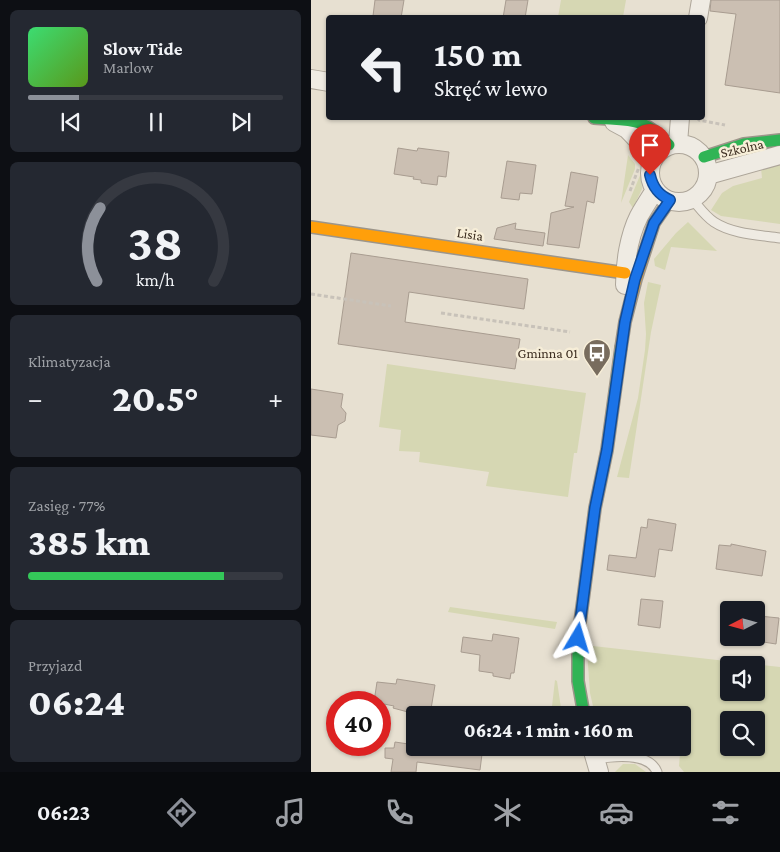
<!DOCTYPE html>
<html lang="pl">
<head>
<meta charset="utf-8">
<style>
  body { margin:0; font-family:"Crimson Pro",serif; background:#242831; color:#f1f3f6; height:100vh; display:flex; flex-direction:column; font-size:19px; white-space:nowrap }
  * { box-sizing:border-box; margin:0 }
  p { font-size:16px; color:#9ea1a6 }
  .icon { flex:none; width:28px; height:28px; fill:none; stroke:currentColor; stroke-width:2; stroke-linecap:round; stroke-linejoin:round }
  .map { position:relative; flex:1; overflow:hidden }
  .drawer { display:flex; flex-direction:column; gap:10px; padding:10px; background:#0d0f14; width:311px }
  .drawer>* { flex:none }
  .guide { position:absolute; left:15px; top:15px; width:379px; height:105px; border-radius:5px; box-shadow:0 1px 4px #0004; background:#171b24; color:#f1f3f6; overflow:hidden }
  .needle { width:32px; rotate:264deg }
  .fabs { position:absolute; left:409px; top:601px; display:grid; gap:10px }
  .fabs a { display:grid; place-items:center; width:45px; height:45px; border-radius:5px; background:#171b24; box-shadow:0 1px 4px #0004; font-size:25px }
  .speed { position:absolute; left:15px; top:691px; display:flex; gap:10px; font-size:25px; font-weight:700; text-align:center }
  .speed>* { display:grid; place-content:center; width:65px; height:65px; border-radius:50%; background:#171b24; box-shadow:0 1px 4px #0004; line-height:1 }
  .speed .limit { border:8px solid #d22; background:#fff; color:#111 }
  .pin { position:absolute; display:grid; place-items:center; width:42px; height:42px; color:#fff; margin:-51px -21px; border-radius:50% 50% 50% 0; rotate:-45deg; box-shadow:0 0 5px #0007 }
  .pin .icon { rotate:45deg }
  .me { position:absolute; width:55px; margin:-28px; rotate:7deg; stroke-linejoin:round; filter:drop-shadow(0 0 4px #0008) }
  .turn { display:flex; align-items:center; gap:18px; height:105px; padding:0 25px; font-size:22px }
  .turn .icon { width:65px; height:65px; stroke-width:2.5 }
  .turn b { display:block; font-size:35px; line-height:42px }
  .big { font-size:38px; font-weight:800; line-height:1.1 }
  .drawer .card { flex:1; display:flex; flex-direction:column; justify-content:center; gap:8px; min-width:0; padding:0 18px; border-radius:8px; background:#242831 }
  .drawer .dial { align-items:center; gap:0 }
  .dial svg { height:130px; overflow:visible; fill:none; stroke:#363941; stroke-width:7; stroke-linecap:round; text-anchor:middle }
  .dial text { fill:#f1f3f6; stroke:none }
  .song { display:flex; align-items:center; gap:15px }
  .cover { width:60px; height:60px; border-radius:8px; background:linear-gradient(135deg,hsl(140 70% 55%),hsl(90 70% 35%)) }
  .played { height:5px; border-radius:2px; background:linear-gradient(90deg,#8c9099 20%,#363941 20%) }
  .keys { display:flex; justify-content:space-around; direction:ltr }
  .heat { display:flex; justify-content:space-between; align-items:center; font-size:28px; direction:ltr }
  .charge { height:8px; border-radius:4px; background:linear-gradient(90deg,#34c759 77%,#363941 0) }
  .trip { position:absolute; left:95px; top:706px; width:285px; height:50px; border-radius:5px; background:#171b24; box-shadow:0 1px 4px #0004; font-weight:800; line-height:50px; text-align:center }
  .tabs { display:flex; height:80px; justify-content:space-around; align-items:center; background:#090b0e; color:#9ea1a6 }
  .tabs .icon { width:35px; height:35px }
  .tabs .current { color:#8c9099 }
  .tabs b { font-size:22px; color:#f1f3f6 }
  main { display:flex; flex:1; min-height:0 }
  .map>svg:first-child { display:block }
  .green { fill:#d6d7b3; fill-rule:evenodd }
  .building { fill:#cbbfb2; stroke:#a89c90 }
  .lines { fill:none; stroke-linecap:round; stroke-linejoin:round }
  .lane-casing { stroke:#ada599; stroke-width:11 }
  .street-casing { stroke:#ada599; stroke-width:20 }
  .fast-casing { stroke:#9c958a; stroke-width:14 }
  .slow-casing { stroke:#9c958a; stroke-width:14 }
  .path { stroke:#c8c2b9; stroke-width:3; stroke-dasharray:4 2.5; stroke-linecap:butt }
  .lane { stroke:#efebe3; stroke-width:9 }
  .street { stroke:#efebe3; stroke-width:18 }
  .fast { stroke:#30b455; stroke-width:11 }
  .slow { stroke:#ff9f0a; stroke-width:11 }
  .route-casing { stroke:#114b97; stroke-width:12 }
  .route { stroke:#1a73e8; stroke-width:9 }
  .labels { text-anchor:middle; stroke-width:5; stroke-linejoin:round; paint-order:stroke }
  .street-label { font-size:14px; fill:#3d2e20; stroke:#f7eed8 }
  .poi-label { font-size:14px; fill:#3d2e20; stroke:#f7eed8; text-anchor:end }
</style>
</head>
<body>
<main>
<section class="drawer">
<div class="card">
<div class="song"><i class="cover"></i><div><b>Slow Tide</b><p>Marlow</p></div></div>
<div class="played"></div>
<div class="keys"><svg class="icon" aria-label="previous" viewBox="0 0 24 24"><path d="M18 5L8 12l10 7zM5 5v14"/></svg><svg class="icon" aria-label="pause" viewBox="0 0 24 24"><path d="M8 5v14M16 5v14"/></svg><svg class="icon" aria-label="next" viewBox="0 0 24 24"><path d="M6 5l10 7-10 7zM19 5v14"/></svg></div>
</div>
<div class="card dial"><svg viewBox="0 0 100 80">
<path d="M14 69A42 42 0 1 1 86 69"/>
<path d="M14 69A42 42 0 0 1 16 24" stroke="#8c9099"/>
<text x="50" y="56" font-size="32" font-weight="700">38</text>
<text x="50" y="72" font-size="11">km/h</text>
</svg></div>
<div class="card"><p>Klimatyzacja</p>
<div class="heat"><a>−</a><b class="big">20.5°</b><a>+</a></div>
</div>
<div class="card"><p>Zasięg · 77%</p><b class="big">385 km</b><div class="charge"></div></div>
<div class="card"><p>Przyjazd</p><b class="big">06:24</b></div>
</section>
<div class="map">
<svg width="469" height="772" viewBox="0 0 469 772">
  <rect width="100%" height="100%" fill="#e7e0d1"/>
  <path class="green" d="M 250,0 L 315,0 L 312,17 L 247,17 Z
    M 317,155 L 324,164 L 324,169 L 310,203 Z
    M 469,163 L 469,224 L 410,216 L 400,210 L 411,193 L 422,186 L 451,178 L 450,168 Z
    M 330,173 L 331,189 L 322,208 L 318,202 Z
    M 377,222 L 406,251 L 360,247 L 354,270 L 344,266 L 343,259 L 365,233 Z
    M 337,282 L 350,285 L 340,332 L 318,478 L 306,477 L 327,398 L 334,350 L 335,334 L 333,303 Z
    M 76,364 L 275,393 L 266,453 L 263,453 L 257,497 L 175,486 L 178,472 L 108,462 L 109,452 L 88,451 L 90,430 L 68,427 Z
    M 139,607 L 246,622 L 244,629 L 137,612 Z
    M 282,646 L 469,667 L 469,772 L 373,772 L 368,766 L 369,754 L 311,748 L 371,748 L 371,715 L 284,715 L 279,693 L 276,650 ZM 418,665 L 445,665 L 445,692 L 418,692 ZM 418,720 L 445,720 L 445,748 L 418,748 Z
    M 244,680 L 246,681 L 251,715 L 240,715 Z
    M 312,764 L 324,764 L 335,772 L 304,772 Z"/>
  <path class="building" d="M 64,0 L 93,0 L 90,18 L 62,16 Z
    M 195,0 L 217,0 L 214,18 L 192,18 Z
    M 400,0 L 469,0 L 469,93 L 414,85 L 425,14 L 399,11 Z
    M 87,148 L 106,151 L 107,148 L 138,152 L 135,177 L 127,176 L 126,185 L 110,183 L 110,180 L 102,179 L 103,177 L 83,174 Z
    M 196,161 L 225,165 L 221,194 L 209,193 L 208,200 L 190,198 Z
    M 260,172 L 287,177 L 283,203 L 276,201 L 268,248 L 236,244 L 240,213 L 263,207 L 254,206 Z
    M 205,223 L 204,229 L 234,233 L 232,246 L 183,239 L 186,228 Z
    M 40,253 L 217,279 L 213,309 L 98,292 L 94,322 L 209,339 L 204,369 L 27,344 Z
    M 0,389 L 32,394 L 30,407 L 35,413 L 34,421 L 27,425 L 25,438 L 0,435 Z
    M 337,519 L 365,524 L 361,551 L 348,549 L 344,577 L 296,570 L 298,555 L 325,558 L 330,527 L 336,528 Z
    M 420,544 L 455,551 L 451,576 L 405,569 L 408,545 L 420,546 Z
    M 330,599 L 352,601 L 349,628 L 327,625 Z
    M 448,616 L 468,618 L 465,644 L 446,641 Z
    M 182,634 L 208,638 L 203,673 L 200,673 L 199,679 L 182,676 L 182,673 L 168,671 L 169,655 L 150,652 L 152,637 L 181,641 Z
    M 86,679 L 124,685 L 120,709 L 109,707 L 108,715 L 82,708 L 83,706 L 63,702 L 66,682 L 85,684 Z
    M 84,742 L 104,745 L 104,748 L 121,748 L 171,754 L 169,770 L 106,762 L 105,772 L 80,772 L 82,759 L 74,758 L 74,748 L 83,748 Z"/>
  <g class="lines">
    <defs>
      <path id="lane" d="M 381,199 C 388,207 394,216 403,222 C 421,234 448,235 469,238
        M 284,759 C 302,756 338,752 346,772"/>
      <path id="street" d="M 387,18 L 390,0
        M 0,79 L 18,82
        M 303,122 L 316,129 L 343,157
        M 367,143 L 369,118
        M339 173a29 29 0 1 1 58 0a29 29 0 1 1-58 0Z
        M 397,175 L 469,155
        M 314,285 C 314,263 318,236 328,216 C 333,207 339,198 344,190
        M 281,748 L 288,772"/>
      <path id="fast" d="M 283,118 C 319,121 332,116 358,145
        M 393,157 L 433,144 L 469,140
        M 273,715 L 267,681 L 267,638 L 284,508 L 296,450 L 310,348"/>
      <path id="slow" d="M 0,227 L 314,273
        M 310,348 L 314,322 L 325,279 L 343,223 L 359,200"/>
    </defs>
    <use href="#lane" class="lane-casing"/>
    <use href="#street" class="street-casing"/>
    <use href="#fast" class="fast-casing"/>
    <use href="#slow" class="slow-casing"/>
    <path class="path" d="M 386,118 L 388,120 L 414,125
      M 319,191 L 328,167
      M 0,294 L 80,306
      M 130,313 L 259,332"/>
    <use href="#lane" class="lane"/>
    <use href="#street" class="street"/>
    <use href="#fast" class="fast"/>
    <use href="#slow" class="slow"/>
  </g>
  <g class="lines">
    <defs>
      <path id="route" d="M 267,638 L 284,508 L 296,450 L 314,322 L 324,279 L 343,223 L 359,200 C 348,195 342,188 339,175"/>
    </defs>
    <use href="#route" class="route-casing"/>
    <use href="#route" class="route"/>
  </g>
  <defs>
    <symbol id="bus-pin" viewBox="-11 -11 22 30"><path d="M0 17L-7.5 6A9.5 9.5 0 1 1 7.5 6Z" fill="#786c5e" stroke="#f7eed8"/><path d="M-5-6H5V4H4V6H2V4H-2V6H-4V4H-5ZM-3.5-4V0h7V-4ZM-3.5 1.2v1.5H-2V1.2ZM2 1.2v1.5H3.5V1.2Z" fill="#fff"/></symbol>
  </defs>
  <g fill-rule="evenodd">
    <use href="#bus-pin" x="270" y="337" width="32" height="43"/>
  </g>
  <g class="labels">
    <g class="street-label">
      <text transform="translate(431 148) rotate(-13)" y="5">Szkolna</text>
      <text transform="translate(159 234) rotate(8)" y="5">Lisia</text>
    </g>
    <g class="poi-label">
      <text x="267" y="358">Gminna 01</text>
    </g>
  </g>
</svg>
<div class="fabs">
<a><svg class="needle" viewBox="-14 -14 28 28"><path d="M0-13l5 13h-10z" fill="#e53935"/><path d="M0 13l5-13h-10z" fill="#9ea1a6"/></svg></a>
<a><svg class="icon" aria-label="sound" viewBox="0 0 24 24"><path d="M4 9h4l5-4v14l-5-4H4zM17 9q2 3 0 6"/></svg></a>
<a><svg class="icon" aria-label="search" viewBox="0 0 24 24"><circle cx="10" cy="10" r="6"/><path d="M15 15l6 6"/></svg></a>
</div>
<div class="speed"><div class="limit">40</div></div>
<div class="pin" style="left:339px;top:175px;background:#d93025"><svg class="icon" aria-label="arrive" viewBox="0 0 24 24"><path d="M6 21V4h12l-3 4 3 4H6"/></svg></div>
<svg class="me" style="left:267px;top:638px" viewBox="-20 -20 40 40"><path d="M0-17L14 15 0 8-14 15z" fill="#1a73e8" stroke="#fff" stroke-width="4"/></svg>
<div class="trip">06:24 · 1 min · 160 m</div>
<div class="guide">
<div class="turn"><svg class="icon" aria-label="left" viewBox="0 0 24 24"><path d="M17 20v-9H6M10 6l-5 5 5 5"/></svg><div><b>150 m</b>Skręć w lewo</div></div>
</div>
</div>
</main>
<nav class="tabs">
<b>06:23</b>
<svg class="icon current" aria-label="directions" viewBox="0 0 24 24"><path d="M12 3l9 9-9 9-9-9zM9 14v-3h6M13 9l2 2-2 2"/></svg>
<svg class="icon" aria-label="music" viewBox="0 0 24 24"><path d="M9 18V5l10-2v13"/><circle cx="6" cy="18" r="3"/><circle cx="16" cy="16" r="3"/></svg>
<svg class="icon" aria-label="phone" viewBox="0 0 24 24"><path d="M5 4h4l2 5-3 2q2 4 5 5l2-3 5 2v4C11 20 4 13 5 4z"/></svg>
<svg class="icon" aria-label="climate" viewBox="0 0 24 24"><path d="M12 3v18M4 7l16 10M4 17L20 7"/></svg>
<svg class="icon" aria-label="car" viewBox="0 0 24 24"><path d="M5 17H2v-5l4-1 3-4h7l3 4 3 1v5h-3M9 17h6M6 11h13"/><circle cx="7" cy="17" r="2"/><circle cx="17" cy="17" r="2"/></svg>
<svg class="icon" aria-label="filters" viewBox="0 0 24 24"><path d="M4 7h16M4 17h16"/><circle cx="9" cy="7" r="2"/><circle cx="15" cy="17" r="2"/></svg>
</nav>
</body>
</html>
